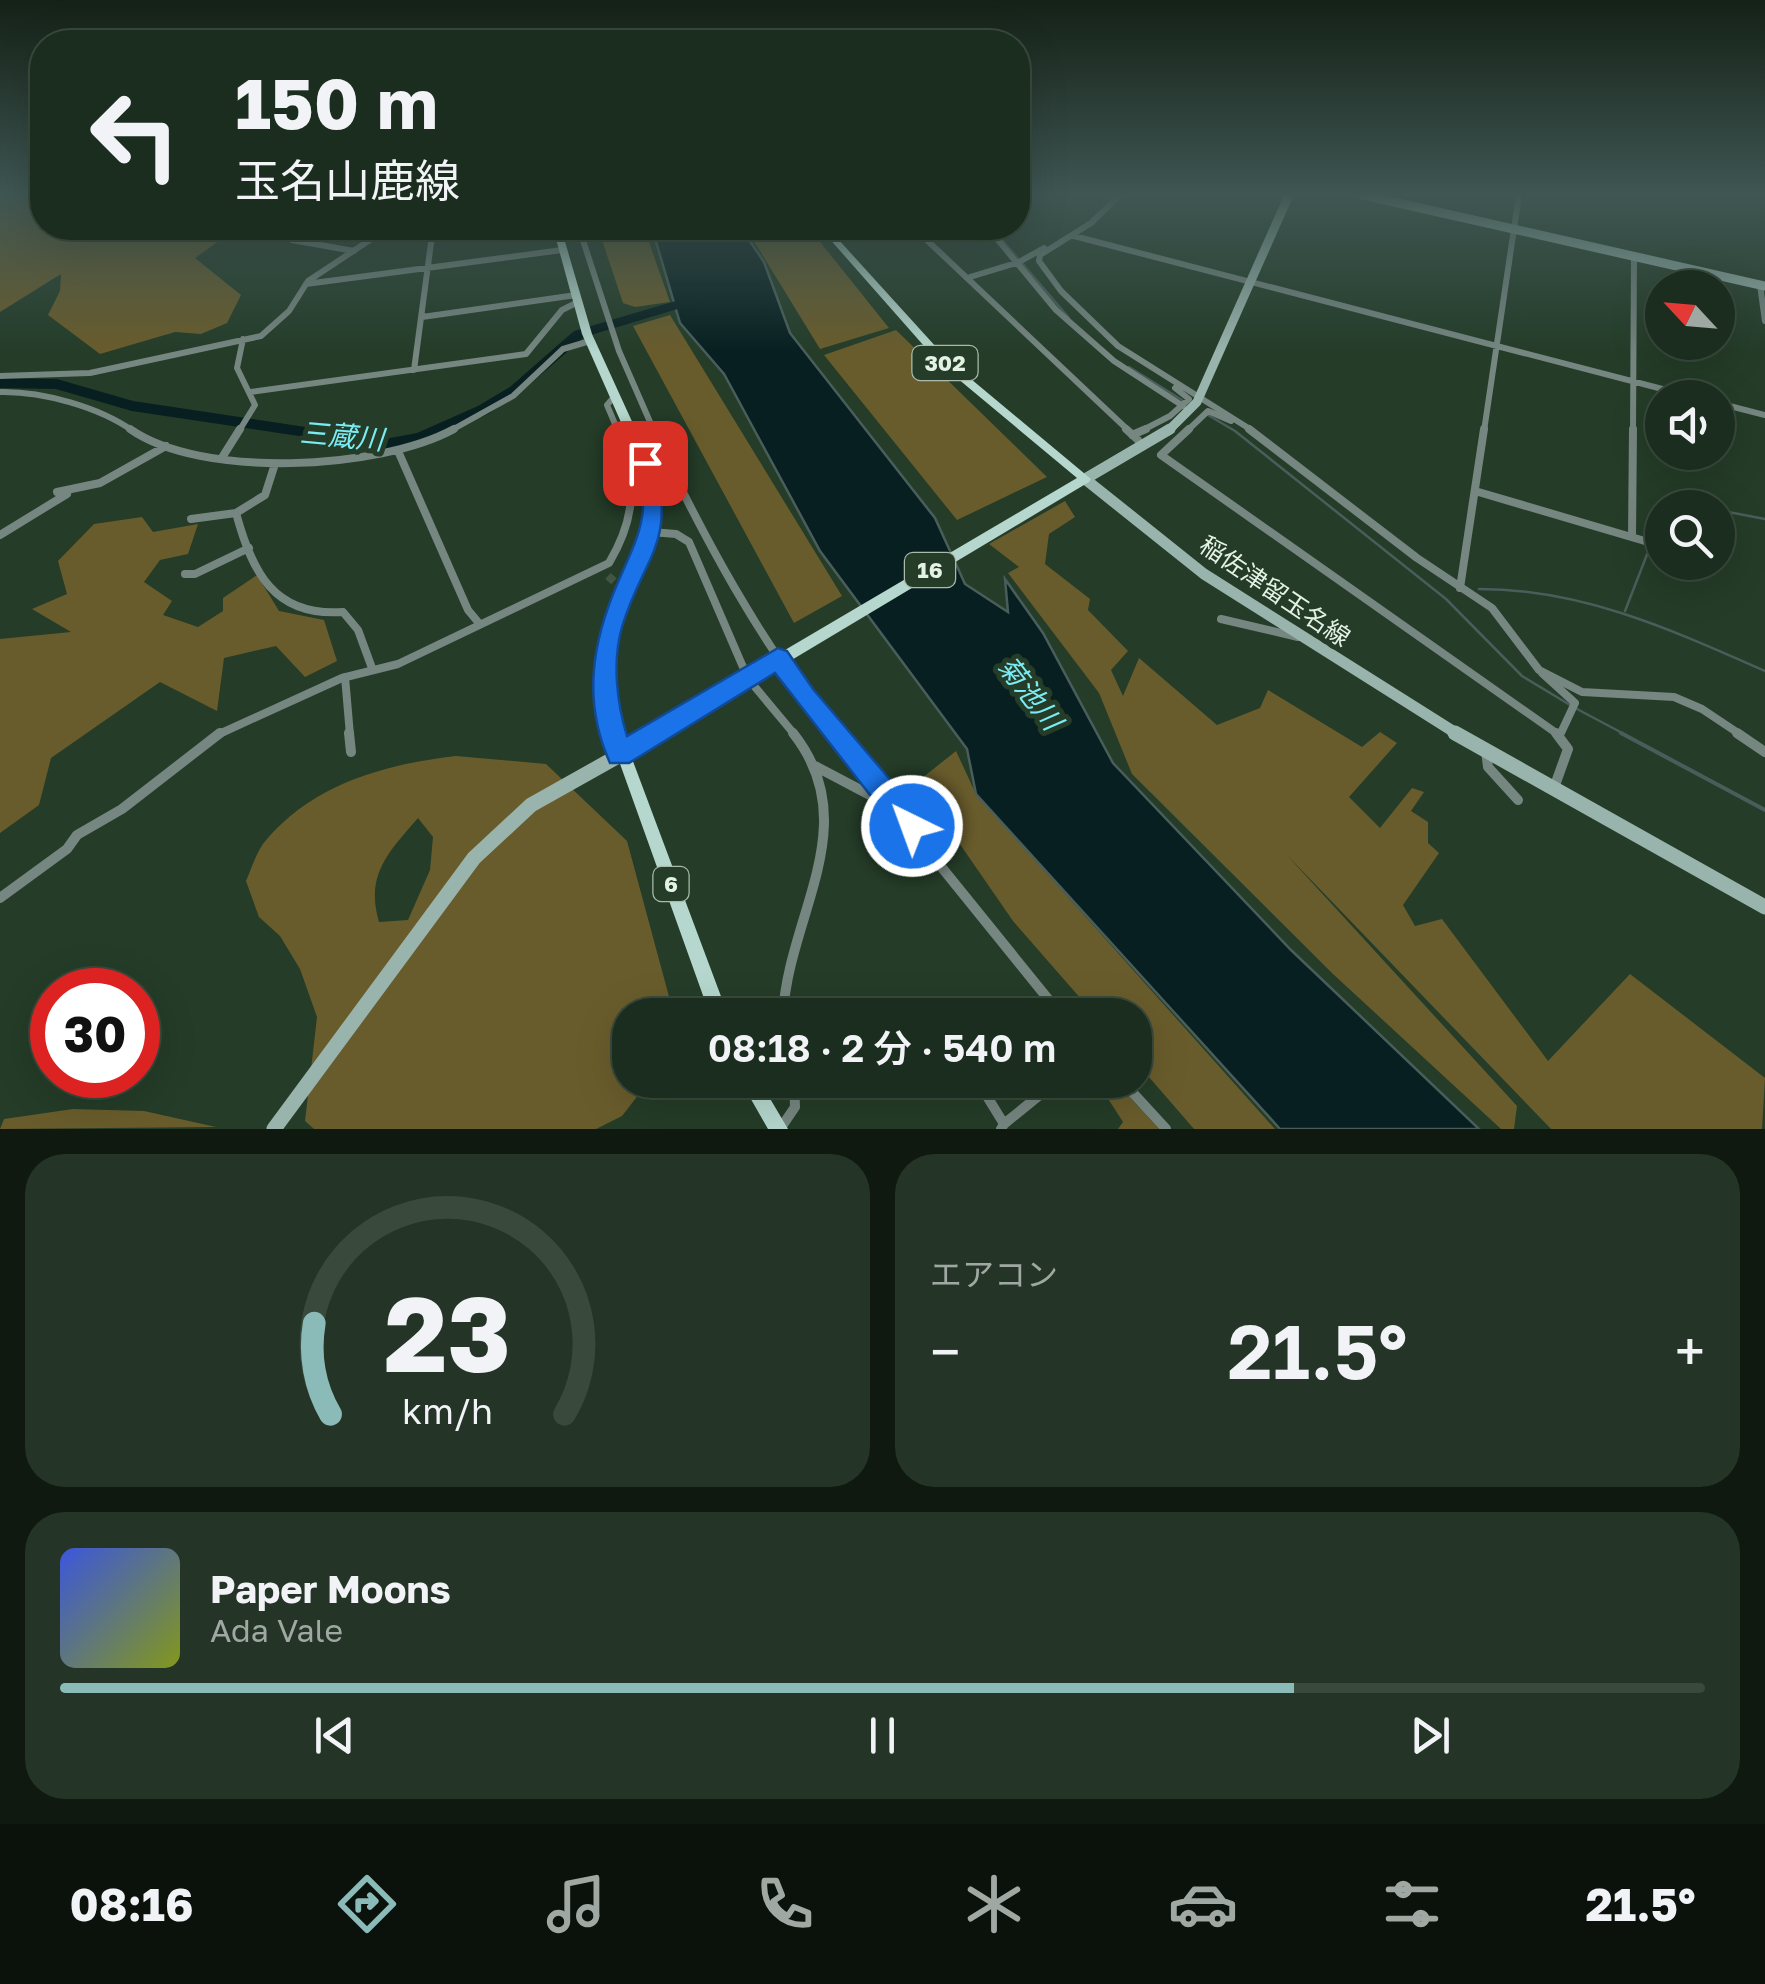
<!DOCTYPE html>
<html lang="ja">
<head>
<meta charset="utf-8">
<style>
  body { margin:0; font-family:"Golos Text","Noto Sans JP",sans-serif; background:#243527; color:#f1f3f6; height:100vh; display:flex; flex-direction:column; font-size:38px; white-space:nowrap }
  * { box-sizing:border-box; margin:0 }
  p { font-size:32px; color:#a0a8a4 }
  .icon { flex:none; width:55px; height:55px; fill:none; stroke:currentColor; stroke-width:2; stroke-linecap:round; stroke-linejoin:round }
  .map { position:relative; height:1129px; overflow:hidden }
  .panel { display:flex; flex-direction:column; gap:25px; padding:25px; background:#0f1910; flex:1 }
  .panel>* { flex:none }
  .guide { position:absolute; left:30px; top:30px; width:1000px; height:210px; border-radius:40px; box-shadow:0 10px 40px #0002,0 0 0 2px #39493c; background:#1b2d1e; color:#f1f3f6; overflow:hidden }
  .needle { width:65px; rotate:296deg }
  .fabs { position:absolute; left:1645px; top:270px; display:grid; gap:20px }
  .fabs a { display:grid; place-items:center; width:90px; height:90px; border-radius:50%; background:#1b2d1e; box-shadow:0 10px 40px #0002,0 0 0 2px #39493c; font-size:50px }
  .speed { position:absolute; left:30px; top:968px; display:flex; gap:20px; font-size:50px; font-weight:700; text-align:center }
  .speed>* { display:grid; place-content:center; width:130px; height:130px; border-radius:50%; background:#1b2d1e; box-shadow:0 10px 40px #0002,0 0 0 2px #39493c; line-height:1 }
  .speed .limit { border:15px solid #d22; background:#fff; color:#111 }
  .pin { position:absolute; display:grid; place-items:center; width:85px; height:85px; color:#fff; margin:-42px; border-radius:20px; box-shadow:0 5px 15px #0006 }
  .me { position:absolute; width:110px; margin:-55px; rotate:318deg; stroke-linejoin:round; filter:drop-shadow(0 0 8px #0008) }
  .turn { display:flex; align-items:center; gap:35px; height:210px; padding:0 40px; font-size:45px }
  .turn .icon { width:130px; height:130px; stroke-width:2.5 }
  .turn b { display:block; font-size:70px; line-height:85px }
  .big { font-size:75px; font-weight:600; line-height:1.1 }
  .panel .tile { flex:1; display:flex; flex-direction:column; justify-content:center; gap:15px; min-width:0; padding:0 35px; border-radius:40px; background:#243527 }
  .panel .dial { align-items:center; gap:0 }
  .dial svg { height:260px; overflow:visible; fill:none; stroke:#39493c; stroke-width:7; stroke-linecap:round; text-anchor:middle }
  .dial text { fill:#f1f3f6; stroke:none }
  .song { display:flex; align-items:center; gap:30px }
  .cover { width:120px; height:120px; border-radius:15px; background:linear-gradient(135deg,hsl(230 70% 55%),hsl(70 70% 35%)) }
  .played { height:10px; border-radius:5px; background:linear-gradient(90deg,#8bbbb9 75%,#39493c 75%) }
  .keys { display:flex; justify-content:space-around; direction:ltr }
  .heat { display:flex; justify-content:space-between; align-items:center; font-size:55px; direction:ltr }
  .panel .tiles { flex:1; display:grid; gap:25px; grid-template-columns:1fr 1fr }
  .tile:last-child { grid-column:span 2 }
  .trip { position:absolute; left:612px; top:998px; width:540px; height:100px; border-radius:40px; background:#1b2d1e; box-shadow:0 10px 40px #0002,0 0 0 2px #39493c; font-weight:600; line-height:100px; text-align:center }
  .tabs { display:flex; height:160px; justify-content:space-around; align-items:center; background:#0b120c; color:#a0a8a4 }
  .tabs .icon { width:70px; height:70px }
  .tabs .active { color:#8bbbb9 }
  .tabs b { font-size:45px; color:#f1f3f6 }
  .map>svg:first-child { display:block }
  .green { fill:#695c2c; fill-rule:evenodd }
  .water { fill:#071f20; stroke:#495e5b; stroke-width:2.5 }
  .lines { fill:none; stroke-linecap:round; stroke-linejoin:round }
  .stream-far1 { stroke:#495e5b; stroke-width:2.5 }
  .stream { stroke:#495e5b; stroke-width:4 }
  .river { fill:#071f20; fill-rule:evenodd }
  .street-tunnel { stroke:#415744; stroke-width:8; stroke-dasharray:8 4; stroke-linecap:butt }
  .street-far2 { stroke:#768681; stroke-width:6 }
  .street-far1 { stroke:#768681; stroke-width:8 }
  .street { stroke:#768681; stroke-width:10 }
  .secondary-far2 { stroke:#99b4ac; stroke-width:9 }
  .secondary-far1 { stroke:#99b4ac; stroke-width:11 }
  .secondary { stroke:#99b4ac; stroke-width:15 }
  .primary { fill:#b5d7cd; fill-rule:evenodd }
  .route { fill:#1a73e8; stroke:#114b97; stroke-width:2.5 }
  .labels { text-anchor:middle; stroke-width:10; stroke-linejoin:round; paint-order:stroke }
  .shield { fill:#243c28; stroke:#aabbac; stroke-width:2.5 }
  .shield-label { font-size:22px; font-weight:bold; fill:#e4f2e5 }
  .street-label { font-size:25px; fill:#e4f2e5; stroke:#243c28 }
  .water-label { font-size:28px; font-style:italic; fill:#7becf5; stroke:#243c28 }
</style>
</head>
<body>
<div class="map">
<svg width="1765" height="1129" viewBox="0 0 1765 1129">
  <rect width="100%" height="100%" fill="#243c28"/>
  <path class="green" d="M 0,195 L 42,195 L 42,228 L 237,228 L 195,258 L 241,295 L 227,323 L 201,334 L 175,332 L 100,354 L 48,315 L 60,291 L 61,274 L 0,312 Z
    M 598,228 L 644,228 L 670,302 L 635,307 L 623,303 Z
    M 746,228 L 809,228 L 889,328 L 820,349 Z
    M 670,315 L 842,596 L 794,623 L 633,326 Z
    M 896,330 L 1047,477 L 957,520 L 824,355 Z
    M 1065,501 L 1075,517 L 1049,534 L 1045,564 L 1090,599 L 1088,610 L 1128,651 L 1111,670 L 1123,696 L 1139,658 L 1217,725 L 1260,708 L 1268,690 L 1362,747 L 1380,732 L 1397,743 L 1349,797 L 1380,828 L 1412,788 L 1424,792 L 1411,811 L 1428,822 L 1428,843 L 1439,853 L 1403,905 L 1415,926 L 1442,919 L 1548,1061 L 1630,974 L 1765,1078 L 1762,1129 L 1551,1129 L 1285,853 L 1517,1106 L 1514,1129 L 1501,1129 L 1333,974 L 1132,774 L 1099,693 L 1008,573 L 1019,567 L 989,544 Z
    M 142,517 L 153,532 L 198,524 L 188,554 L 160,560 L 144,582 L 172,601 L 163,615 L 198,627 L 223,611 L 223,598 L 257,575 L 279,611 L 324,620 L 337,661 L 305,677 L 276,646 L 224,658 L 217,711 L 160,682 L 51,758 L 39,805 L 0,833 L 0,639 L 71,632 L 32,609 L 67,594 L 58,561 L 94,524 Z
    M 956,751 L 976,794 L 1275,1129 L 1194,1129 L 1135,1061 L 1135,1015 L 1095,1015 L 1013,921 L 917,782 Z
    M 456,756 L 546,764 L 627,841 L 674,1015 L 630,1015 L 630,1080 L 650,1080 L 622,1116 L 596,1129 L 314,1129 L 305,1121 L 317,1017 L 300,969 L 280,936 L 259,917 L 246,881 C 252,867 257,850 267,839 C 315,783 387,764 456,756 ZM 418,818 L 433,837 L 430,870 L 408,920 L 379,922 C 365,874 389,852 418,818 Z
    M 1096,1080 L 1114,1080 L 1159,1129 L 1118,1129 L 1123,1122 Z
    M 73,1109 L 144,1111 L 216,1127 L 0,1129 L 4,1119 Z"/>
  <path class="water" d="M 652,228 L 741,228 L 764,262 L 790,333 L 935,518 L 965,584 L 1008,612 L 1005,579 L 1043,633 L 1113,763 L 1291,950 L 1479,1129 L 1280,1129 L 976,794 L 967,749 L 820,551 L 724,374 L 680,323 Z"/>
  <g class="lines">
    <path class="stream-far1" d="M 992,228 L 1069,318
      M 1129,367 L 1182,400
      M 1208,415 L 1235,431 L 1446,599 L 1522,676 L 1570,705
      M 1673,508 L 1681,508
      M 1718,510 L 1765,519
      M 1479,589 C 1583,589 1672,630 1765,671
      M 1625,611 L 1662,516
      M 1577,709 L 1626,735"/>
    <path class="stream" d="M 1621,733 L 1765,810"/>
    <path class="river" d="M 696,295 L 701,296 L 701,302 L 584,337 L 520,393 L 488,414 L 426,442 L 385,449 L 132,411 L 56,389 L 0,388 L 0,378 L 57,379 L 133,401 L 385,439 L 417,433 L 478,406 L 510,387 L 574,331 Z"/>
    <path class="street-tunnel" d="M 608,576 L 635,600"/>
    <path class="street-far2" d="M 1120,195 L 1091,223 L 1040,255 L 1039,261 L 1061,291 L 1118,346 L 1253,431
      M 303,228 L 292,240 L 354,251
      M 579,228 L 619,351 L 654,431
      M 914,228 L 1129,431
      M 988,228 L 1056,310 L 1114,361 L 1183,406
      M 1074,236 L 1697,398
      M 970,277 L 1019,262 L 1044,248
      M 306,284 L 562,250
      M 1760,285 L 1765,321
      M 422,317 L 576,295
      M 414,370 L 433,228
      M 0,376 L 90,373 L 261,336 L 289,311 L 308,281 L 388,228
      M 0,392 C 42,391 99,407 133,431
      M 251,392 L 526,354 L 562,310 L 578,302
      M 614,397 L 607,405 L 618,431
      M 1718,403 L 1765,415
      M 239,431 L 255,405 L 237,368 L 243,339
      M 450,431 L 513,396 L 563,349 L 590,341
      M 1141,431 L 1170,416 L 1189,399 L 1175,388
      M 1187,431 L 1208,411 L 1231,421
      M 1484,431 L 1519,195
      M 1633,431 L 1634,256"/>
    <path class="street-far1" d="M 130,429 C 201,479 379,470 454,429
      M 652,429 C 703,536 760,643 835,735
      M 1126,429 L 1138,440
      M 1189,429 L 1161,455 L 1559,735
      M 1249,429 L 1417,558 L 1492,608 L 1539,670 L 1582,692 L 1674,697 L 1702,709 L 1741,735
      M 1132,435 L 1146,429
      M 398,451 L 468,610 L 478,622
      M 223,456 L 240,429
      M 274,467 L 265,495 L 236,513 C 252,572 274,617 343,612 L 358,630 L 372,668
      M 1475,491 L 1655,544
      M 57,492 L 100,483 L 166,446
      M 191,519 L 236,513
      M 651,532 L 676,534 L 689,542 L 743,667
      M 0,535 L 67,494
      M 1632,537 L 1633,429
      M 185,574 L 195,574 L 249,548
      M 1460,588 L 1484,429
      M 1221,619 L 1298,637
      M 1542,673 L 1575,703 L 1560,735
      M 345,677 L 350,735
      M 755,687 L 795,735
      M 217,735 L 342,678 L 398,664 L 609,563 C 637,516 637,479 617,429"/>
    <path class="street" d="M 349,733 L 351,752
      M 833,733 L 1061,1015
      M 1737,733 L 1765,752
      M 1486,751 L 1488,767 L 1518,800
      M 815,766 L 885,803
      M 1554,788 L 1568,749 L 1556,733
      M 0,898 L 67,849 L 77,835 L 122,809 L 220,733
      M 783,1015 C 788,915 866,825 793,733
      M 977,1080 L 1004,1124 L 1001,1129
      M 1121,1080 L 1166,1129
      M 941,1084 L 966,1080
      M 1004,1124 L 1047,1089
      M 780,1129 L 795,1107 L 794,1080"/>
    <path class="secondary-far2" d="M 1363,195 L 1765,286
      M 1168,431 L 1197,402 L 1289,195"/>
    <path class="secondary-far1" d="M 1170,429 L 1085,479 L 1204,574 L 1459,735"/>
    <path class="secondary" d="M 1455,733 L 1765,907
      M 274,1129 L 474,858 L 531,805 L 620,755"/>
    <path class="primary" d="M 553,228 L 561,228 L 592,334 L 651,463 L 661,504 L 657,532 L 616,629 L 610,685 L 614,709 L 627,743 L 1077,478 L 939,363 L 820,228 L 828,228 L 947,359 L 1091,479 L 1089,482 L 631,756 L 728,1015 L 710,1015 L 619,761 L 615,760 L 613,755 L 615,750 L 600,709 L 596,685 L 602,629 L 645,532 L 649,504 L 639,463 L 582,334 Z
      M 740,1080 L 759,1080 L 788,1129 L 768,1129 Z"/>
  </g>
  <linearGradient id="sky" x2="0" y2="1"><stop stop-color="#142116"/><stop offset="0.55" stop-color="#3f5653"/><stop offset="1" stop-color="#3f5653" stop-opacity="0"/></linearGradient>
  <rect width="1765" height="353" fill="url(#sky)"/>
  <path class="route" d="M 645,456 L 655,463 C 676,546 644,555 622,627 C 612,662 617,703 627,736 L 778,648 L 787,651 L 813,689 L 922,817 L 926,826 L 922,836 L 912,840 L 902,836 L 775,673 L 629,763 L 610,763 C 582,701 592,642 618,582 C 628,558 641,535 643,509 C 644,494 638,478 635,463 Z"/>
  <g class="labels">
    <g class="shield">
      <rect x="912.5" y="346" width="65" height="34" rx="8"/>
      <rect x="905" y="553" width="50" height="34" rx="8"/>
      <rect x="653.5" y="867" width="35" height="34" rx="8"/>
    </g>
    <g class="shield-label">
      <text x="945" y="371">302</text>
      <text x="930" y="578">16</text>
      <text x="671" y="892">6</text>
    </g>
    <g class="street-label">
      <text transform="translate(1275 591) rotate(34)" y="9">稲佐津留玉名線</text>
    </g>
    <g class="water-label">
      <text transform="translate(342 436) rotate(5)" y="10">三蔵川</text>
      <text transform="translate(1030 693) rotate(52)" y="10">菊池川</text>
    </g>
  </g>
</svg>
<div class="fabs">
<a><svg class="needle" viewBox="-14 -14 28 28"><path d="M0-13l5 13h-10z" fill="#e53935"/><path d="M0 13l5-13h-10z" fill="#a0a8a4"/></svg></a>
<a><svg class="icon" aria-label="sound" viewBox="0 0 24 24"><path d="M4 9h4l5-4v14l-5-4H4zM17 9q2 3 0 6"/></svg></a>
<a><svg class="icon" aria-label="search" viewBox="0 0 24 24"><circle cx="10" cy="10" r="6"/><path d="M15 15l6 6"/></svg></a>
</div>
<div class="speed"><div class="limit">30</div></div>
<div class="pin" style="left:645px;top:463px;background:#d93025"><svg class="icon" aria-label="arrive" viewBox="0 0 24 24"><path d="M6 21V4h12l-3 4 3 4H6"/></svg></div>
<svg class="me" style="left:912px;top:826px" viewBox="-20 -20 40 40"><circle r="17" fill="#1a73e8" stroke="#fff" stroke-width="3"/><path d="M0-11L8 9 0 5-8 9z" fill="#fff"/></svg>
<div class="trip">08:18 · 2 分 · 540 m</div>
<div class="guide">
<div class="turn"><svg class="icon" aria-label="left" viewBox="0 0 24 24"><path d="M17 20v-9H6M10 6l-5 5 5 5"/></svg><div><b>150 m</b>玉名山鹿線</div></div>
</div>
</div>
<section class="panel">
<div class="tiles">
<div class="tile dial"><svg viewBox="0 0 100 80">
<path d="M14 69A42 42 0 1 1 86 69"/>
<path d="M14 69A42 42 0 0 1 9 41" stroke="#8bbbb9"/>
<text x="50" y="56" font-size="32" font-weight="700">23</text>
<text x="50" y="72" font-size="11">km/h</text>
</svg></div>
<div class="tile"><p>エアコン</p>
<div class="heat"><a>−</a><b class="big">21.5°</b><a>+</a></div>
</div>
<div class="tile">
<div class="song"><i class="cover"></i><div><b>Paper Moons</b><p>Ada Vale</p></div></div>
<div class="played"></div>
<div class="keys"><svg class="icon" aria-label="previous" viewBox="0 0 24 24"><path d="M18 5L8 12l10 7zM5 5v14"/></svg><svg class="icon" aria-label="pause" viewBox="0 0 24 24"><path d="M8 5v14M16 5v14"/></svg><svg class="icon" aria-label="next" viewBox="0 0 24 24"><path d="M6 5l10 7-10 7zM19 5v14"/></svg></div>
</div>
</div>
</section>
<nav class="tabs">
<b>08:16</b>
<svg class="icon active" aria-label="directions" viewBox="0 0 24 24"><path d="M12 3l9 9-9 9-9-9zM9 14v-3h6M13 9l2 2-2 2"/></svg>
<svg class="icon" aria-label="music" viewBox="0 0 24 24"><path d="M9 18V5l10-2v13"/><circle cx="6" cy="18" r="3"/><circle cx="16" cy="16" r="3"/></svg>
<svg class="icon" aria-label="phone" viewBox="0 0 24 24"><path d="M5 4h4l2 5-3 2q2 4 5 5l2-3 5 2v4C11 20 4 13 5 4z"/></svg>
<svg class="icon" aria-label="climate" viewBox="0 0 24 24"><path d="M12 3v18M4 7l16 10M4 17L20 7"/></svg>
<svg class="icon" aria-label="car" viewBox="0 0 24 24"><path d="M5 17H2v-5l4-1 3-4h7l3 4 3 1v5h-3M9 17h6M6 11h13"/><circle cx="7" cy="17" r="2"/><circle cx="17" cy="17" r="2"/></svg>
<svg class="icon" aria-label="filters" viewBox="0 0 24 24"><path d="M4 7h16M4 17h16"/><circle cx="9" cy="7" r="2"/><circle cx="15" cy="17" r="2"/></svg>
<b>21.5°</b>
</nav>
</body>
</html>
